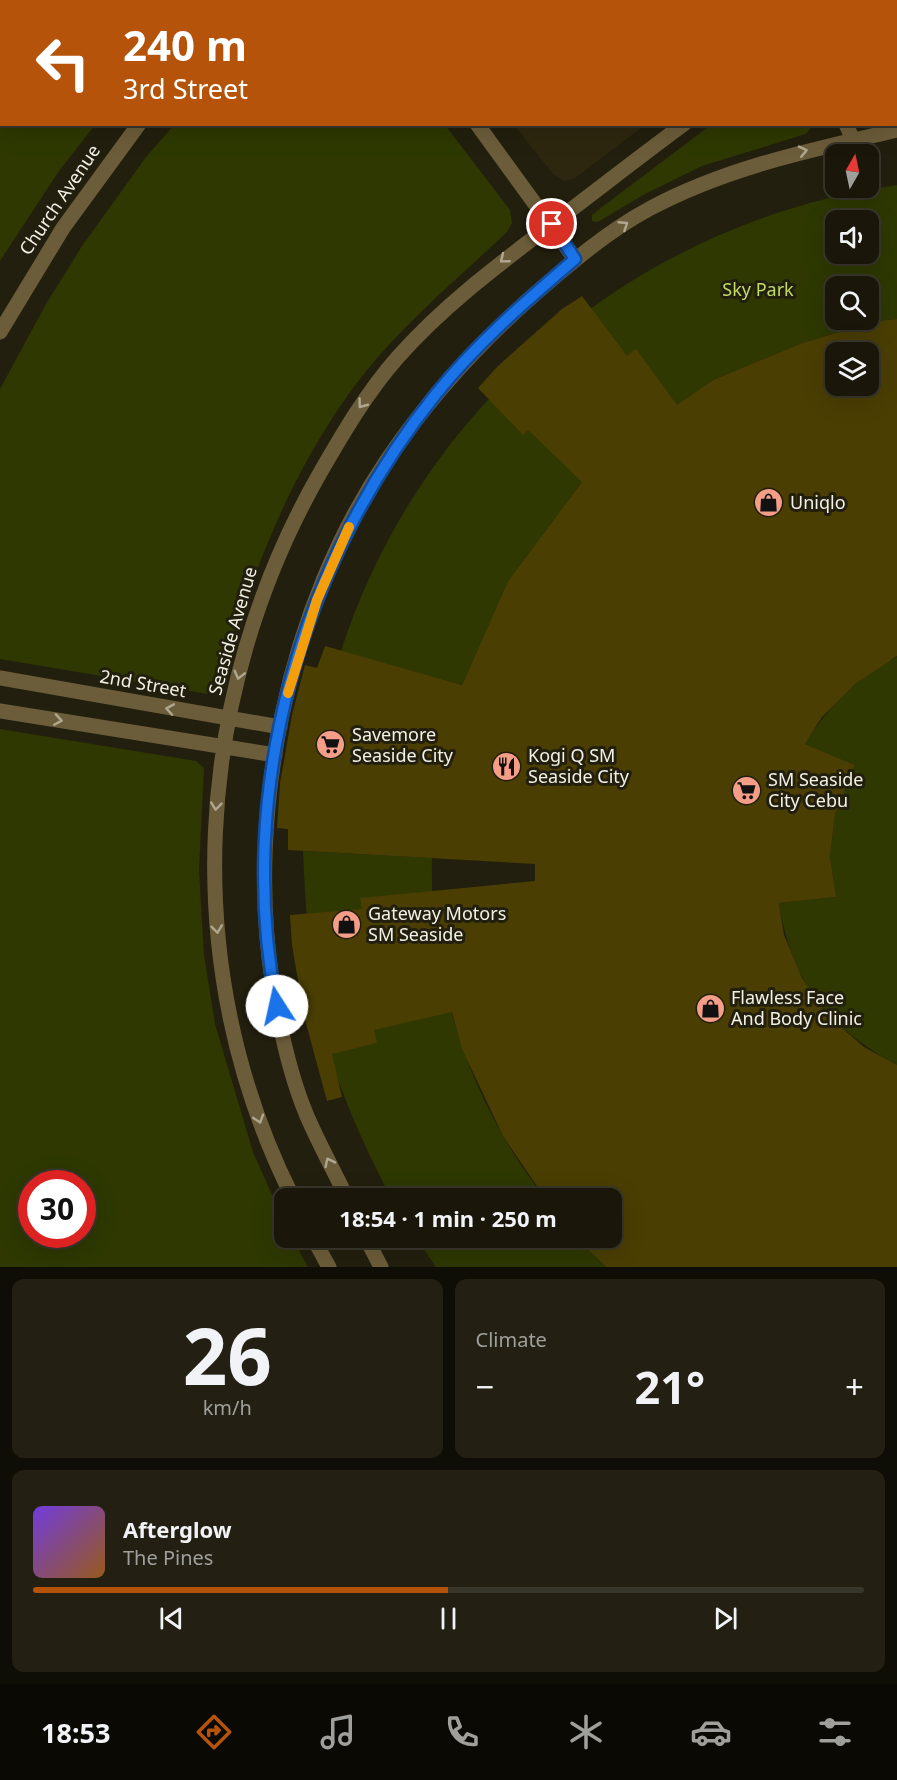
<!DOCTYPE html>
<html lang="en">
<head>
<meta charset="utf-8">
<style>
  body { margin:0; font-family:"Noto Sans",sans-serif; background:#232013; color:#f1f3f6; height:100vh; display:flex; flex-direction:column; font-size:22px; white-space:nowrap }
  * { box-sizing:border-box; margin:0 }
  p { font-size:20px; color:#9f9f9c }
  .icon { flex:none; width:33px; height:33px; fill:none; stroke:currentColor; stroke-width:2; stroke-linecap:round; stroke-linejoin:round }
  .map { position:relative; height:1267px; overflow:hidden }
  .sheet { display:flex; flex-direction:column; gap:12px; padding:12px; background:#0e0d06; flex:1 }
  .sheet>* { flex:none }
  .top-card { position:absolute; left:0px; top:0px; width:897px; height:126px; box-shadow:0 6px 24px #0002,0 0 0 2px #38362b; background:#b45309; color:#fff; overflow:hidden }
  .needle { width:39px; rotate:9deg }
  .tools { position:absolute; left:825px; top:144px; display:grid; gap:12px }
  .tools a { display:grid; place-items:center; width:54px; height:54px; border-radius:12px; background:#1a170a; box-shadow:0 6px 24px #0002,0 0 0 2px #38362b; font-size:30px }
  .speed { position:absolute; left:18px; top:1170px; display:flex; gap:12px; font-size:30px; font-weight:700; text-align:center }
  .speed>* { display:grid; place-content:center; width:78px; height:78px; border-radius:50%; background:#1a170a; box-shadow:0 6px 24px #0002,0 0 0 2px #38362b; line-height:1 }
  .speed .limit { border:9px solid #d22; background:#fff; color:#111 }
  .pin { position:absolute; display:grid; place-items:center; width:51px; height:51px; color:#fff; margin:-26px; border:3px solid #fff; border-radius:50%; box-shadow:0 2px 6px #0007 }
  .me { position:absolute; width:66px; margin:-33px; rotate:350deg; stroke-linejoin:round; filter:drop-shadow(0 0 4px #0008) }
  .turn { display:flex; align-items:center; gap:21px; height:126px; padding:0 24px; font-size:27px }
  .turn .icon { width:78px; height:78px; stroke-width:2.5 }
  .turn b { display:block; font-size:42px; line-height:51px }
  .big { font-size:45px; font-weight:700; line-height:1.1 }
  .sheet .card { flex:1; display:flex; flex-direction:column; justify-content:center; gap:9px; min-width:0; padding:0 21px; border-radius:12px; background:#232013 }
  .sheet .dial { align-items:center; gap:0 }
  .dial b { font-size:78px; line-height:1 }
  .song { display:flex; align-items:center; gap:18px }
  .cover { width:72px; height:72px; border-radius:9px; background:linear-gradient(135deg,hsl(260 70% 55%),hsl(30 70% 35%)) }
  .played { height:6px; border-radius:3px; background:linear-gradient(90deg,#b45309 50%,#38362b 50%) }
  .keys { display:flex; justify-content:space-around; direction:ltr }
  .heat { display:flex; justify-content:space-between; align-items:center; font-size:33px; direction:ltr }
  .sheet .tiles { flex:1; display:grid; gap:12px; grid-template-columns:1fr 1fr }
  .card:last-child { grid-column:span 2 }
  .trip { position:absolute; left:274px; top:1188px; width:348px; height:60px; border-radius:12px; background:#1a170a; box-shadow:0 6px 24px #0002,0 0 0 2px #38362b; font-weight:700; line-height:60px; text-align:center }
  .menu { display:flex; height:96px; justify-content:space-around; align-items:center; background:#0a0904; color:#9f9f9c }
  .menu .icon { width:42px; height:42px }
  .menu .current { color:#b45309 }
  .menu b { font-size:27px; color:#f1f3f6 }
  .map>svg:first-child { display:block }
  .built { fill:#2d270f }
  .green { fill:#2e3800; fill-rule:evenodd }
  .building { fill:#4a3e03; fill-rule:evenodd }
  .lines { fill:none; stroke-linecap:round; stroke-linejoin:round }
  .street { stroke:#6c5d3a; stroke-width:15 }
  .oneway { stroke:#b0a790 }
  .route-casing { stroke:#114b97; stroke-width:15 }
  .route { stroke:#1a73e8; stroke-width:10 }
  .slow { stroke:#f59e0b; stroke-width:10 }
  .labels { text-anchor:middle; stroke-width:6; stroke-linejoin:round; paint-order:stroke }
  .street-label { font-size:18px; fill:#f3f1e6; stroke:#231f0e }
  .park-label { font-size:18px; fill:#c1dd63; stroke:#231f0e }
  .poi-label { font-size:18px; fill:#f3f1e6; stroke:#231f0e; text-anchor:start }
</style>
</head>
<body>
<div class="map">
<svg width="897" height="1267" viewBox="0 0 897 1267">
  <rect width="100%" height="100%" fill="#231f0e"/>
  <path class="built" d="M 534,0 L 806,0 L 532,2 Z
    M 514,125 L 645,125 L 575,178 L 564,181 L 553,174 Z"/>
  <path class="green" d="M 0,0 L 214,0 L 2,2 L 2,124 L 95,125 L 59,171 L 0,261 Z
    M 419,0 L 534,0 L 420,2 Z
    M 871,0 L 897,0 L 897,110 L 896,2 L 869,1 Z
    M 175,124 L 445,125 L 510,210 L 512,223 L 507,232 C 452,284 393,332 348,395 C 284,485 251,580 218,684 L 215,691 L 208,694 L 0,659 L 0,389 L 46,304 L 82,246 L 146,157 Z
    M 712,124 L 813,125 L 806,134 L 702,166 L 643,195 L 598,222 L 592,221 L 592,215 L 602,207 Z
    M 897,185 L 897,319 L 877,321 L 802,343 L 713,380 L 640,432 L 579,486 L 508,581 L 462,685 L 341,651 C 421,403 639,221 897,185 ZM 836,220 L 868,220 L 868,254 L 836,254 ZM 836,286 L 868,286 L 868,320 L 836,320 Z
    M 897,657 L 897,1065 C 827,1027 792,983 779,903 L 836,897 L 830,856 L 835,814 L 855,765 L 805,744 C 828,708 858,674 897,657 Z
    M 0,729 L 196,761 L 204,768 L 199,870 L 204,955 L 215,1024 L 253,1152 L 285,1224 L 285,1238 L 292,1238 L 308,1267 L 0,1267 ZM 32,1184 L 82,1184 L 82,1234 L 32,1234 Z
    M 303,851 L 432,858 C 429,979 470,1103 545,1198 L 391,1198 C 371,1159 352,1119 337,1077 C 313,1005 306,927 303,851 Z
    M 416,1238 L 576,1238 L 606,1267 L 436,1267 Z"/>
  <path class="building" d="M 582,296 L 627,356 L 636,349 L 677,405 L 713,380 L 802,343 L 877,321 L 897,319 L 897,656 L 855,684 L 822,717 L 805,744 L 855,765 L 835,814 L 830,856 L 836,897 L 779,903 L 784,935 L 802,978 L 828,1016 L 864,1047 L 897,1065 L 897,1267 L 606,1267 L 576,1238 L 612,1238 L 612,1198 L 545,1198 L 503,1136 L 462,1049 L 452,1012 L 374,1030 L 377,1043 L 332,1054 L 342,1097 L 327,1101 L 304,1016 L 292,945 L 290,915 L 362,909 L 360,898 L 535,881 L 535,864 L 288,850 L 288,829 L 277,828 L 280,783 L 292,715 L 305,665 L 317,668 L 325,646 L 462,685 L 508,581 L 582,482 L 528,430 L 523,435 L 478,388 L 498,366 L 562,309 ZM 836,352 L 868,352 L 868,386 L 836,386 Z"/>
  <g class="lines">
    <path class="street" d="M 384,0 L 385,2
      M 266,2 L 267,0
      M 841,2 L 843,0
      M 477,124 L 575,259
      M 846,124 L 853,140
      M 0,332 L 63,228 L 139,124
      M 0,678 L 280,727
      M 0,711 L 275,755
      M 293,1198 C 177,968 193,695 320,473 C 343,433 367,392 398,357 C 443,306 498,265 552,224 C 596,191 639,157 684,124
      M 347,1198 C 334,1171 319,1144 307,1116 C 290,1076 280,1029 273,987 C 245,813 288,606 387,460 C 429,398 479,343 536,293 C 572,262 608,231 649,209 C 727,167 812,150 897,130
      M 313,1238 L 329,1267
      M 366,1238 L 381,1267"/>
  </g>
  <defs><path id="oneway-chevron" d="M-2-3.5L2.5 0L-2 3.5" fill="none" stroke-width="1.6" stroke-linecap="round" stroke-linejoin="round" transform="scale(1.5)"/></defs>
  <g class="oneway">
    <use href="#oneway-chevron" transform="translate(803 151) rotate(-13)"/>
    <use href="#oneway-chevron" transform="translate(624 225) rotate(-33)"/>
    <use href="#oneway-chevron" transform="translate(504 259) rotate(141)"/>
    <use href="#oneway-chevron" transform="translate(362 404) rotate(127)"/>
    <use href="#oneway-chevron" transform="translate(239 675) rotate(104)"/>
    <use href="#oneway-chevron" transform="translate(170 709) rotate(-170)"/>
    <use href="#oneway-chevron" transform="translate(58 720) rotate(9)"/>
    <use href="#oneway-chevron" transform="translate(216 806) rotate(96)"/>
    <use href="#oneway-chevron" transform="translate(217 929) rotate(83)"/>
    <use href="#oneway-chevron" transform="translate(259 1119) rotate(72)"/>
    <use href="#oneway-chevron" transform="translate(329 1162) rotate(-116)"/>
  </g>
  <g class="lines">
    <defs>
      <path id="route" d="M 277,1006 C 234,793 301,562 436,394 C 477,343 526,301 575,259 L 552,224"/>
    </defs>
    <use href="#route" class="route-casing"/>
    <use href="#route" class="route"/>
    <path class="slow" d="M 288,693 L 317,600 L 349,527"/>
  </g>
  <defs>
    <symbol id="shop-disc" viewBox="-11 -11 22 22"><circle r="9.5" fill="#f49e88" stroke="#231f0e"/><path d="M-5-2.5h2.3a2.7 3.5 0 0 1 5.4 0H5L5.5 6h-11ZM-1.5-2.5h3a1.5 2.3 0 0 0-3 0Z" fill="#111"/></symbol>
    <symbol id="supermarket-disc" viewBox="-11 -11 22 22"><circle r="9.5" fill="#f49e88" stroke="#231f0e"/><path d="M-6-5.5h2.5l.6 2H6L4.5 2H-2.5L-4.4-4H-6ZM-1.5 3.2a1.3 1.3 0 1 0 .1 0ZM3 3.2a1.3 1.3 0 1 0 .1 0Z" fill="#111"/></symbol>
    <symbol id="restaurant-disc" viewBox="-11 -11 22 22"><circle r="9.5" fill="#f49e88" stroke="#231f0e"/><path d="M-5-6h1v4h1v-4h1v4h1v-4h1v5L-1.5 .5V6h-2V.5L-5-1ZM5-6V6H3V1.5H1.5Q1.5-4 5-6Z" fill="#111"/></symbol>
  </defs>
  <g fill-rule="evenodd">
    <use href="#shop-disc" x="752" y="486" width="33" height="33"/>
    <use href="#supermarket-disc" x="314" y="728" width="33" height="33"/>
    <use href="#restaurant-disc" x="490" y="750" width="33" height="33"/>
    <use href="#supermarket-disc" x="730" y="774" width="33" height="33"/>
    <use href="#shop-disc" x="330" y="908" width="33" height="33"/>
    <use href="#shop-disc" x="694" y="992" width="33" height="33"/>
  </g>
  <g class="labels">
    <g class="street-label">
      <text transform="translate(60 200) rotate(-56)" y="6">Church Avenue</text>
      <text transform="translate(233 631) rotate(-74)" y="6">Seaside Avenue</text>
      <text transform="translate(143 684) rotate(10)" y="6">2nd Street</text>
    </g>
    <g class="park-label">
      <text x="758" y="296">Sky Park</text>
    </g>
    <g class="poi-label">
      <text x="790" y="509">Uniqlo</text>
      <text x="352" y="741">Savemore<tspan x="352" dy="21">Seaside City</tspan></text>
      <text x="528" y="762">Kogi Q SM<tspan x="528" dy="21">Seaside City</tspan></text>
      <text x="768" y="786">SM Seaside<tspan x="768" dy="21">City Cebu</tspan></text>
      <text x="368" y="920">Gateway Motors<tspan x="368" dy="21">SM Seaside</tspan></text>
      <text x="731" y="1004">Flawless Face<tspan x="731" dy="21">And Body Clinic</tspan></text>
    </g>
  </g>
</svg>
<div class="tools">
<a><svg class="needle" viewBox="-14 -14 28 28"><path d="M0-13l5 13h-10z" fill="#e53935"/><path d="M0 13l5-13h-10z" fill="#9f9f9c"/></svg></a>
<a><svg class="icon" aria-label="sound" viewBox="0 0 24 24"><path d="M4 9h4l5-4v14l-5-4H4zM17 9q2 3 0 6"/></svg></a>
<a><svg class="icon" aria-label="search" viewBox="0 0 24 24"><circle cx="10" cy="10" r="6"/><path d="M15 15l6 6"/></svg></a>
<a><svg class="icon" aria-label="layers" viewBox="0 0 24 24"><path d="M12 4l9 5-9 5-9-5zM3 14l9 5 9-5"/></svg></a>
</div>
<div class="speed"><div class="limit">30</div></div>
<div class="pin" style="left:552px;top:224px;background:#d93025"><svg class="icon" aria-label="arrive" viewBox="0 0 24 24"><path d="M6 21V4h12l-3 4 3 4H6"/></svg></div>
<svg class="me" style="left:277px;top:1006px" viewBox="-20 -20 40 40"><circle r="19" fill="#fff"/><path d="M0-13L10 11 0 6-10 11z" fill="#1a73e8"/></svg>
<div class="trip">18:54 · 1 min · 250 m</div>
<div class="top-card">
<div class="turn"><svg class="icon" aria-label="left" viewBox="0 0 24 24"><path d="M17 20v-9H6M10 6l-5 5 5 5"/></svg><div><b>240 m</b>3rd Street</div></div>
</div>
</div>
<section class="sheet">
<div class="tiles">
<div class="card dial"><b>26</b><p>km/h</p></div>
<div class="card"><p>Climate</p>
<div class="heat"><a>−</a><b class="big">21°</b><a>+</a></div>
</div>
<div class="card">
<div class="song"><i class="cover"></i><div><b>Afterglow</b><p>The Pines</p></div></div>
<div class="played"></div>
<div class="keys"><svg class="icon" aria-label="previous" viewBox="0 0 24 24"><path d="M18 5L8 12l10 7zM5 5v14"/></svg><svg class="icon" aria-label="pause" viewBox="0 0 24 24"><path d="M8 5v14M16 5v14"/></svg><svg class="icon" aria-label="next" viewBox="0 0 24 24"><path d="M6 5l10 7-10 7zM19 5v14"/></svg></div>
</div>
</div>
</section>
<nav class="menu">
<b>18:53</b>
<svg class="icon current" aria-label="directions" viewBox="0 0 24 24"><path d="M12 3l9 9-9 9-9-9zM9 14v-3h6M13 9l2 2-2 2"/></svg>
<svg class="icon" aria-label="music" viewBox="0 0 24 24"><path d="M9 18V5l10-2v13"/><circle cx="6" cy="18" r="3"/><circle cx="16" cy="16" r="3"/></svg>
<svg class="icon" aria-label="phone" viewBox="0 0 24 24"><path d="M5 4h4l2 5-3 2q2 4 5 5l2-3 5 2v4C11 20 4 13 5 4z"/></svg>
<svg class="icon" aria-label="climate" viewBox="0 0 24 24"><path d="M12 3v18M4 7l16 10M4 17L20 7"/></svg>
<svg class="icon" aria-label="car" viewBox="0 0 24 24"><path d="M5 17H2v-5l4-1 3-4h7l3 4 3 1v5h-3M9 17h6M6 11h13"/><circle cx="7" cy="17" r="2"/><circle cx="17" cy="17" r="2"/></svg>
<svg class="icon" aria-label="filters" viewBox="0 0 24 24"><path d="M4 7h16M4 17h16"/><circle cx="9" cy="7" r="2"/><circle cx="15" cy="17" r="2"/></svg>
</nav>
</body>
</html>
